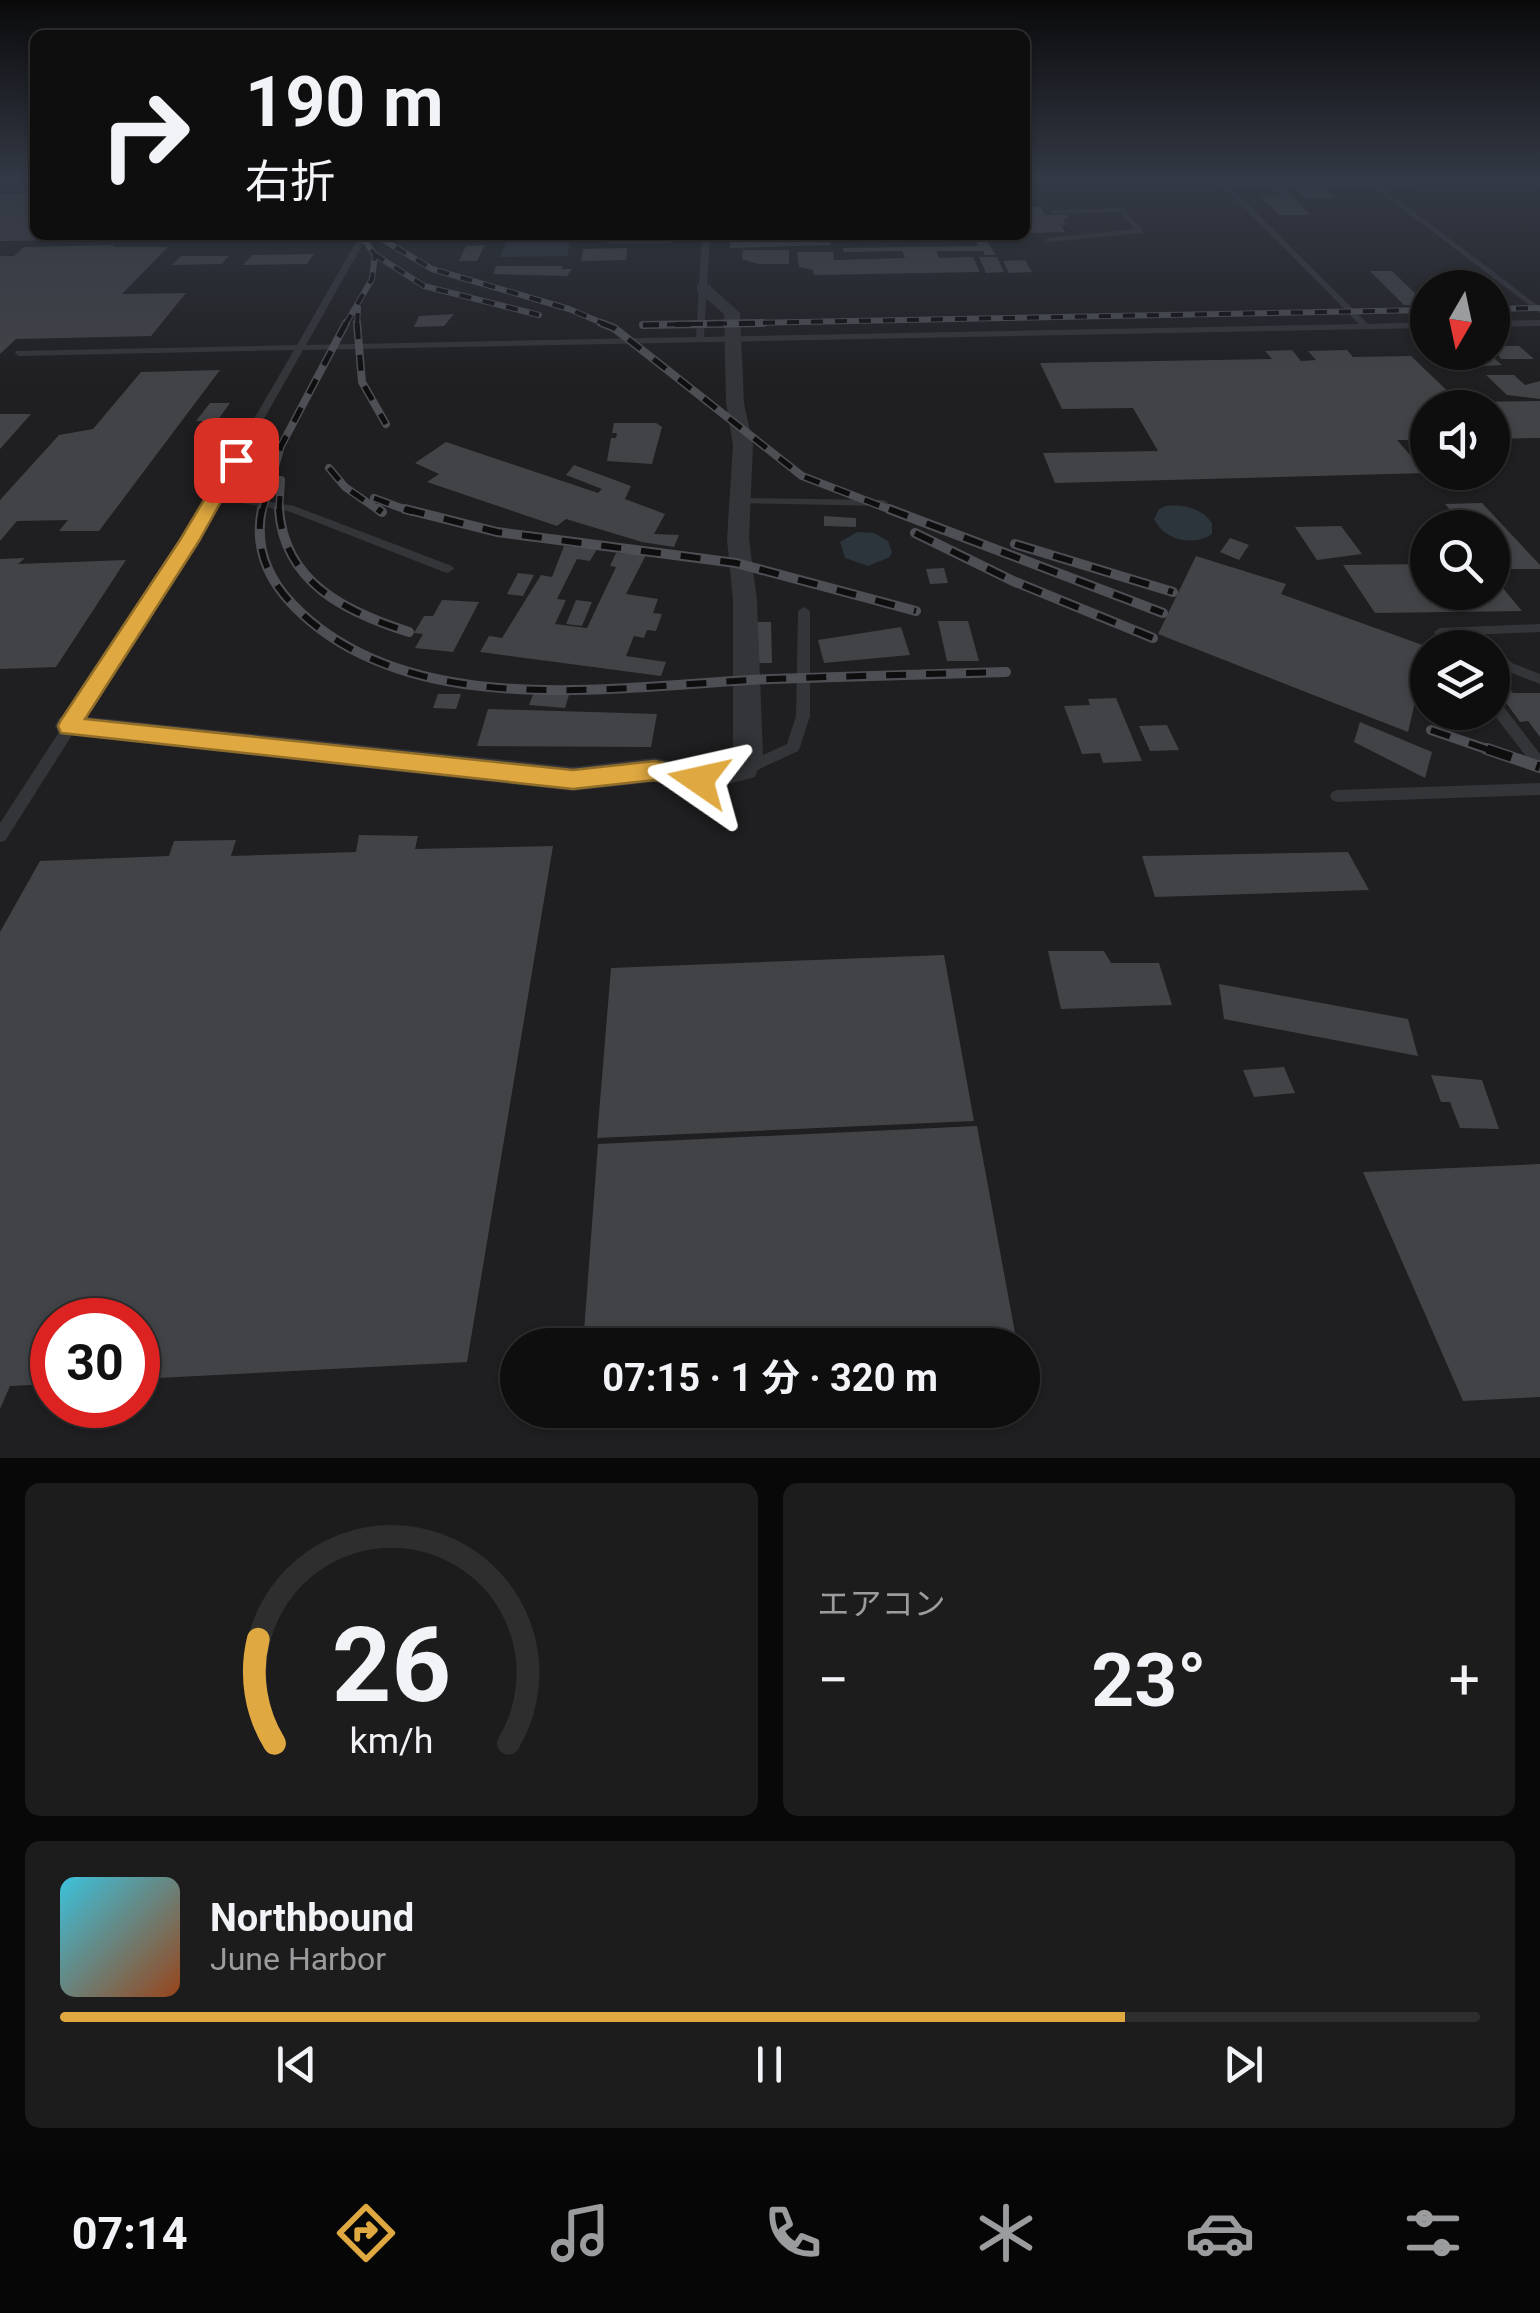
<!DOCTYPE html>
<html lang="ja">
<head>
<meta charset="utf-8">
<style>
  body { margin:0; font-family:Roboto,"Noto Sans JP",sans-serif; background:#1c1c1d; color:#f1f3f6; height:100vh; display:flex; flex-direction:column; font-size:38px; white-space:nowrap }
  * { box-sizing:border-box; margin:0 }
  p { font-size:32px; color:#9b9c9e }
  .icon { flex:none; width:55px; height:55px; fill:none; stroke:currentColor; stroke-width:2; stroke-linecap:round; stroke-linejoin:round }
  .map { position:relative; height:1458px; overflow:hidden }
  .drawer { display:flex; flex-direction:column; gap:25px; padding:25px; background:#080808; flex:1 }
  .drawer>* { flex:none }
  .top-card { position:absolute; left:30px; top:30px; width:1000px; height:210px; border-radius:15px; box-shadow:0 2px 8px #0004,0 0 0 2px #2e2e2f; background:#0e0e0f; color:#f1f3f6; overflow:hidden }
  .needle { width:65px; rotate:189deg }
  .fabs { position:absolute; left:1410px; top:270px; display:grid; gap:20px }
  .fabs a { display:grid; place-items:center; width:100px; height:100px; border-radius:50%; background:#0e0e0f; box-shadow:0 2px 8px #0004,0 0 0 2px #2e2e2f; font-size:50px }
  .speed { position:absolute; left:30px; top:1298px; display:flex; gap:20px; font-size:50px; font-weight:700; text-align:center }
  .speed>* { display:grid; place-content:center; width:130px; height:130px; border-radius:50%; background:#0e0e0f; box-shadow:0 2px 8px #0004,0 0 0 2px #2e2e2f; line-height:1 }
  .speed .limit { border:15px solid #d22; background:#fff; color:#111 }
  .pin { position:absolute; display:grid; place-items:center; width:85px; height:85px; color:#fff; margin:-42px; border-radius:20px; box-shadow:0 5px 15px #0006 }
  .me { position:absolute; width:110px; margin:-55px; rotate:281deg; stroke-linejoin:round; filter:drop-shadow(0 0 8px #0008) }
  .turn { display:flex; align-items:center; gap:35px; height:210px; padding:0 50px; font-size:45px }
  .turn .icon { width:130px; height:130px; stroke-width:2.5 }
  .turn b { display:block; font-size:70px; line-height:85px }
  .big { font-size:75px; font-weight:700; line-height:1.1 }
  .drawer .card { flex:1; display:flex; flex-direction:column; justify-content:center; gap:15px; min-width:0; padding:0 35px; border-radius:15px; background:#1c1c1d }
  .drawer .dial { align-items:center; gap:0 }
  .dial svg { height:260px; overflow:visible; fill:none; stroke:#2e2e2f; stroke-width:7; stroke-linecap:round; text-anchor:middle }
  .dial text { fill:#f1f3f6; stroke:none }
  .song { display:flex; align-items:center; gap:30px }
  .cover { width:120px; height:120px; border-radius:15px; background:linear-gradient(135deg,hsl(190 70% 55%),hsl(20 70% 35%)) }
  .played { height:10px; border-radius:5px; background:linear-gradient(90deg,#dfa840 75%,#2e2e2f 75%) }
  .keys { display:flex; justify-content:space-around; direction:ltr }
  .heat { display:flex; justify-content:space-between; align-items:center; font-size:55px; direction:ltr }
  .drawer .tiles { flex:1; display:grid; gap:25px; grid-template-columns:1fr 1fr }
  .card:last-child { grid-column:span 2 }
  .trip { position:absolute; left:500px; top:1328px; width:540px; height:100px; border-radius:50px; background:#0e0e0f; box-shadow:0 2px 8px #0004,0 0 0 2px #2e2e2f; font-weight:700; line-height:100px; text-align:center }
  .menu { display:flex; height:160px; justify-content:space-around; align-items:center; background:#060606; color:#9b9c9e }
  .menu .icon { width:70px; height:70px }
  .menu .on { color:#dfa840 }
  .menu b { font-size:45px; color:#f1f3f6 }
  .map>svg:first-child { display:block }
  .built { fill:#1f1f21; fill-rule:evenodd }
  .water { fill:#2d353c }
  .building { fill:#424347 }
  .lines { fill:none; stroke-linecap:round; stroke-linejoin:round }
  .service { fill:#343539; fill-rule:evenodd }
  .minor { fill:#343539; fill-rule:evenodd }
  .rail-far3-casing { stroke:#4d4f54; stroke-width:6 }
  .rail-far2-casing { stroke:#4d4f54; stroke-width:8 }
  .rail-far1-casing { stroke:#4d4f54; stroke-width:10 }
  .rail-casing { stroke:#4d4f54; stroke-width:12 }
  .rail-far3 { stroke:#0e0e0f; stroke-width:4; stroke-dasharray:12; stroke-linecap:butt }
  .rail-far2 { stroke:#0e0e0f; stroke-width:5; stroke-dasharray:16; stroke-linecap:butt }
  .rail-far1 { stroke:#0e0e0f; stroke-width:6; stroke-dasharray:20; stroke-linecap:butt }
  .rail { stroke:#0e0e0f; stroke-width:9; stroke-dasharray:26; stroke-linecap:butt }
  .route { fill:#dfa840; stroke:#916d2a; stroke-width:2.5 }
</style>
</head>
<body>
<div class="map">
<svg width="1540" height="1458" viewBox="0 0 1540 1458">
  <rect width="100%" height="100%" fill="#131314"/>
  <path class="built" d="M 0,179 L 35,179 L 35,235 L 1025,235 L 1025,179 L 1540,179 L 1540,1458 L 0,1458 ZM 1428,288 L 1492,288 L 1492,352 L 1428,352 ZM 1428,408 L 1492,408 L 1492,472 L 1428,472 ZM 1428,528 L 1492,528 L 1492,592 L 1428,592 ZM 1428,648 L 1492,648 L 1492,712 L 1428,712 ZM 52,1320 L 138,1320 L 138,1405 L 52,1405 ZM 518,1345 L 1022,1345 L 1022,1410 L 518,1410 Z"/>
  <path class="water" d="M 572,238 L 567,256 L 500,257 L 507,239 Z
    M 1166,506 C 1184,504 1201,508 1212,523 L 1212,534 C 1193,547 1164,540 1154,519 L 1159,509 Z
    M 857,532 L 874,533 L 888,541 L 892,552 L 890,557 L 868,566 L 845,558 L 840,542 Z"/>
  <path class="building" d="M 1317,187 L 1324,187 L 1334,198 L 1306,199 L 1296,189 L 1320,189 Z
    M 1273,189 L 1286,189 L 1310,215 L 1280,215 L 1260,197 L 1282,196 Z
    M 0,194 L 35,194 L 35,235 L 137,235 L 133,239 L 0,241 Z
    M 1025,207 L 1041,207 L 1045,215 L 1066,215 L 1069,219 L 1063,219 L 1066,225 L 1061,225 L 1065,232 L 1031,233 L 1025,221 Z
    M 608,235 L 672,235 L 671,243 L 606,243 Z
    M 973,235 L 983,235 L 996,255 L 985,255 L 983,251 L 936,251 L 939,258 L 973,257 L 980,272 L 814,275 L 813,270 L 799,267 L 797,252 L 833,252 L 834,260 L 905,258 L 902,251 L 844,252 L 843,248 L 978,246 Z
    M 730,239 L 830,242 L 831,245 L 730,248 Z
    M 115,245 L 112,247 L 168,247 L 122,294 L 186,293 L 151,336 L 16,339 L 0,354 L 0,256 L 14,256 L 24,247 Z
    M 485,245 L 477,261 L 459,261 L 466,246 Z
    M 627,248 L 626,260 L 581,261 L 583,249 Z
    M 743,250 L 789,250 L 789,264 L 758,264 L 742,259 Z
    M 314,254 L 307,264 L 243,265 L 252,255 Z
    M 181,256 L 229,256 L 222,264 L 172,265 Z
    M 979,257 L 997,257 L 1004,272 L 986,273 Z
    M 1025,260 L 1032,272 L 1009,273 L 1003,261 Z
    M 496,266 L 563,266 L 561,269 L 572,269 L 567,276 L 493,274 Z
    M 1370,271 L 1392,271 L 1427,305 L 1404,305 Z
    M 454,314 L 444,326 L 414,327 L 419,316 Z
    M 1492,346 L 1519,346 L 1534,359 L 1501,359 Z
    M 1292,350 L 1301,361 L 1316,360 L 1308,351 L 1347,350 L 1353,357 L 1411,356 L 1459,402 L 1540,401 L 1540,438 L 1492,439 L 1492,408 L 1428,408 L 1428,440 L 1397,440 L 1426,473 L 1055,483 L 1043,453 L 1158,451 L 1133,408 L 1062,409 L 1040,363 L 1272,359 L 1265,351 Z
    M 1462,352 L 1487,352 L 1502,365 L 1454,368 L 1440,355 Z
    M 220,370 L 99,531 L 59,531 L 68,520 L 17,521 L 0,541 L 0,500 L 59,435 L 93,429 L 141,372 Z
    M 1486,375 L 1514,375 L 1525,385 L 1540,381 L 1540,399 L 1507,395 Z
    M 210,403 L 230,403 L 217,421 L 196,421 Z
    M 0,414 L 31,414 L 0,449 Z
    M 614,423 L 656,423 L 662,427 L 652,464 L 607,461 L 611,438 L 616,438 L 617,433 L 612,433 Z
    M 446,442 L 598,493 L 602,489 L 566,475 L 574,465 L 631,486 L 625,499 L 665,514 L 654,534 L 679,535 L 674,547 L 642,542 L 566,519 L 557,526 L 427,482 L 439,474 L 415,463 Z
    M 1482,503 L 1540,565 L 1540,569 L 1492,569 L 1492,528 L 1466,528 L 1445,504 Z
    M 824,516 L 856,518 L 856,527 L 824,526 Z
    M 1341,526 L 1362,554 L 1317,560 L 1295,527 Z
    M 1230,538 L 1249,545 L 1239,560 L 1220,552 Z
    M 564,546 L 597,549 L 590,561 L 577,559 L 557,599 L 566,600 L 555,624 L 587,628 L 616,567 L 610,566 L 616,553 L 646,555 L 626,594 L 658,599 L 653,613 L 662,614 L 656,631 L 647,630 L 644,638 L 634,636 L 626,656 L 666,662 L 661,676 L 480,652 L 489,636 L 502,638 L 541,575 L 552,577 Z
    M 1196,556 L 1286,584 L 1281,594 L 1428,647 L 1408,732 L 1158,634 Z
    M 25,558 L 18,564 L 126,560 L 56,667 L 0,669 L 0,559 Z
    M 1428,564 L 1428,592 L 1492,592 L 1492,575 L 1522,611 L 1375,613 L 1343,565 Z
    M 944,568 L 948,583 L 930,584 L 926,569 Z
    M 518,573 L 534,575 L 523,596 L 507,594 Z
    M 442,600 L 479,602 L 453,652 L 415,648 L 423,634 L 414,633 L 424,616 L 433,616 Z
    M 576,600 L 592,602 L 582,626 L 566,624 Z
    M 938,621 L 968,621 L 979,661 L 947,661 Z
    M 745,622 L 771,622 L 772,663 L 744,663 Z
    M 901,627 L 910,655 L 824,663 L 818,640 Z
    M 1494,686 L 1507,686 L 1513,693 L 1540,693 L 1540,737 L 1528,721 L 1520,722 Z
    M 534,692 L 569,695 L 565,708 L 529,705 Z
    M 438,694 L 461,694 L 456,709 L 433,708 Z
    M 1116,698 L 1142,761 L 1103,763 L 1100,753 L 1082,754 L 1064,706 L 1090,705 L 1088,699 Z
    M 488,709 L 657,714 L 651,747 L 477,746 Z
    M 1360,722 L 1432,752 L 1425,778 L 1354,742 Z
    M 1167,725 L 1179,750 L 1150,751 L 1139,726 Z
    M 359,835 L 418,836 L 415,849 L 553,846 L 467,1362 L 138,1379 L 138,1320 L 52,1320 L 52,1384 L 10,1386 L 0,1409 L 0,932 L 40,861 L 169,856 L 174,841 L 236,840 L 231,856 L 356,852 Z
    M 1348,852 L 1369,890 L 1155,897 L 1142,856 Z
    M 1048,951 L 1104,951 L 1111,963 L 1159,963 L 1172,1005 L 1061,1009 Z
    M 944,955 L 974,1121 L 597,1138 L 611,968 Z
    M 1219,984 L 1408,1019 L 1418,1056 L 1224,1019 Z
    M 1284,1067 L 1295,1093 L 1254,1097 L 1243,1070 Z
    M 1431,1075 L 1482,1080 L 1499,1129 L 1460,1128 L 1450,1102 L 1441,1102 Z
    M 977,1126 L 1017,1344 L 583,1345 L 598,1144 Z
    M 1540,1164 L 1540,1397 L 1463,1401 L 1363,1172 Z"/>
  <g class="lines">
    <path class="service" d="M 1216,179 L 1223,179 L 1229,185 L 1540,179 L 1540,183 L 1380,186 L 1540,307 L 1540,313 L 1372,186 L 1233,189 L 1368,324 L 1428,322 L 1428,328 L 303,350 L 222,493 L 294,506 L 452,566 L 454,569 L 448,573 L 444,572 L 288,511 L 219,499 L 195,541 L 5,841 L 0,842 L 0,823 L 183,541 L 294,350 L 19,356 L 15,353 L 16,351 L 297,345 L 360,235 L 368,235 L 306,345 L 696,337 L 702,235 L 710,235 L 704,337 L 1359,324 Z
      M 1122,208 L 1143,229 L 1143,233 L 1048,242 L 1044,240 L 1048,238 L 1135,229 L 1120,212 L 1053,214 L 1050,212 L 1053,210 Z
      M 1540,320 L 1540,326 L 1492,327 L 1492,321 Z
      M 740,498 L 884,500 L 889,503 L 884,506 L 736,503 L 736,499 Z
      M 804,607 L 810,611 L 810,716 L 800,747 L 798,751 L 751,773 L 741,773 L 739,769 L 741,765 L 787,744 L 796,716 L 798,611 Z
      M 1540,624 L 1540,632 L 1449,636 L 1457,648 L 1444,648 L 1434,632 L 1440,628 Z
      M 1492,645 L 1496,647 L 1512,663 L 1540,674 L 1540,684 L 1502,669 L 1492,659 L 1492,648 L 1487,648 Z
      M 1492,697 L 1497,698 L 1540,754 L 1540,770 L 1535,768 L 1492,712 Z
      M 1540,783 L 1540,795 L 1337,802 L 1332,800 L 1330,796 L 1332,792 L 1337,790 Z"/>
    <path class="minor" d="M 697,285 L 709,285 L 740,313 L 744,403 L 753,445 L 749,539 L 757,601 L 763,754 L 755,777 L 699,792 L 655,782 L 573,791 L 59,734 L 55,726 L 59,718 L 69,715 L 573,767 L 655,758 L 699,768 L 733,760 L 733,601 L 727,539 L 733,445 L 726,403 L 724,314 L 697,291 Z"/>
    <defs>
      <path id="rail-far3" d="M 375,235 L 432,269 L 569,309 L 607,325
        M 374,254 L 424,286 L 539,315
        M 1492,309 L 1540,308
        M 345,325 L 372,279 L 375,255 L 361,235
        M 357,325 L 358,308
        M 643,325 L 1428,310"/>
      <path id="rail-far2" d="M 357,323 L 362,382 L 386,424
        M 601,323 L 614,328 L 802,476 L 896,512
        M 643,325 L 763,323
        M 329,468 L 345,487 L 381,512
        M 374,498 L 412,512
        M 262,512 L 281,446 L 346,323
        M 279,512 L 281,480"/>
      <path id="rail-far1" d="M 262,509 C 254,547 267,578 293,605 C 409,725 622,685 771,679 C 850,676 928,674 1006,672
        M 279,509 C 284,583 346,612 409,632
        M 378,509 L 382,512
        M 405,509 L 497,532 L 736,563 L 916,611
        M 889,509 L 1163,613
        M 915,533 L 1013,581 L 1153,638
        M 1015,544 L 1173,592
        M 1431,730 L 1495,752"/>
      <path id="rail" d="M 1487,749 L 1540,767"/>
    </defs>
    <use href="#rail-far3" class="rail-far3-casing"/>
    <use href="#rail-far2" class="rail-far2-casing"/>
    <use href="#rail-far1" class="rail-far1-casing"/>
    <use href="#rail" class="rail-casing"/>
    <use href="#rail-far3" class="rail-far3"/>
    <use href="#rail-far2" class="rail-far2"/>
    <use href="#rail-far1" class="rail-far1"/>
    <use href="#rail" class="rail"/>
  </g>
  <linearGradient id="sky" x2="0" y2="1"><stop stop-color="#0a0a0b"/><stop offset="0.47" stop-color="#333945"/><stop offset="1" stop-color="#333945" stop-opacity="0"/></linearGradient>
  <rect width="1540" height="383" fill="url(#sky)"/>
  <path class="route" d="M 236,455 L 244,460 L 199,541 L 85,719 L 573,770 L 655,761 L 708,773 L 711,780 L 708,787 L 699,790 L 655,780 L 573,789 L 61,733 L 58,726 L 61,720 L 180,540 L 228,460 Z"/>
</svg>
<div class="fabs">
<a><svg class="needle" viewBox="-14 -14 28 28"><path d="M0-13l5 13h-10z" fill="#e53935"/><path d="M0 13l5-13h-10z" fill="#9b9c9e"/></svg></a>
<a><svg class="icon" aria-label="sound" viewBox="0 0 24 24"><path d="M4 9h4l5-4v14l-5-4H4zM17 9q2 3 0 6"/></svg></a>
<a><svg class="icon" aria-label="search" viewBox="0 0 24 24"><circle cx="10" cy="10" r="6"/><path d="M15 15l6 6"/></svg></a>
<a><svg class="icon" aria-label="layers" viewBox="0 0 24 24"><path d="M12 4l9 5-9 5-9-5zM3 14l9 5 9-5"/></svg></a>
</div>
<div class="speed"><div class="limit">30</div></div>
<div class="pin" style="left:236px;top:460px;background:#d93025"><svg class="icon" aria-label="arrive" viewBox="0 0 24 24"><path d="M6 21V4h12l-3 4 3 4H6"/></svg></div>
<svg class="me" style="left:699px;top:780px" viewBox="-20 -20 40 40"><path d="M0-17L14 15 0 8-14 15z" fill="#dfa840" stroke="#fff" stroke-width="4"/></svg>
<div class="trip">07:15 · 1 分 · 320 m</div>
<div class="top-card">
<div class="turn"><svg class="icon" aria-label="right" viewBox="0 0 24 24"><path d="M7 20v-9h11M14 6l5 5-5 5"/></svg><div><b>190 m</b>右折</div></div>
</div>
</div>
<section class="drawer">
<div class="tiles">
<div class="card dial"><svg viewBox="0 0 100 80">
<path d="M14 69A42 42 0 1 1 86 69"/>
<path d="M14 69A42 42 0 0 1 9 37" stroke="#dfa840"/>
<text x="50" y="56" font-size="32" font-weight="700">26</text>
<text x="50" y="72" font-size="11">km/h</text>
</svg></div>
<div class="card"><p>エアコン</p>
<div class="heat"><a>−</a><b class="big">23°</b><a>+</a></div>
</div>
<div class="card">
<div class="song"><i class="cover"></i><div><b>Northbound</b><p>June Harbor</p></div></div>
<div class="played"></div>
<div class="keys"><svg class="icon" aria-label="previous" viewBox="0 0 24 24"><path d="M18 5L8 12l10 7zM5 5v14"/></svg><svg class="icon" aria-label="pause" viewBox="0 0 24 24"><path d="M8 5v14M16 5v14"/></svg><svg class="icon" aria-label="next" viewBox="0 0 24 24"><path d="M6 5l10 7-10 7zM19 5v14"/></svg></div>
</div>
</div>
</section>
<nav class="menu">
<b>07:14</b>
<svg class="icon on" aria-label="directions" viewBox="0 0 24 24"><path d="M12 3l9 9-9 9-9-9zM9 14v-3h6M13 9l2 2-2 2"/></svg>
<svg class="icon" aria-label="music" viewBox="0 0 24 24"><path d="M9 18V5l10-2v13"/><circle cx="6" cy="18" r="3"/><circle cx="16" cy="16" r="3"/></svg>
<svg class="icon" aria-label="phone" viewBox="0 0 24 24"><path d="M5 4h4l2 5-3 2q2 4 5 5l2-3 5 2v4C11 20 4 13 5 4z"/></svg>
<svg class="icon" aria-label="climate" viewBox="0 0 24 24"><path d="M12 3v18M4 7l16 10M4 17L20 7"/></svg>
<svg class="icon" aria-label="car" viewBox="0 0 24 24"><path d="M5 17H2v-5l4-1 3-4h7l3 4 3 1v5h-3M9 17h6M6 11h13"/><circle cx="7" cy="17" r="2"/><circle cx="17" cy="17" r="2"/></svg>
<svg class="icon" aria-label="filters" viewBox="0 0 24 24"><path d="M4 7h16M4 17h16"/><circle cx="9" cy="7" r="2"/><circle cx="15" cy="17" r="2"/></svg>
</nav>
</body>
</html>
